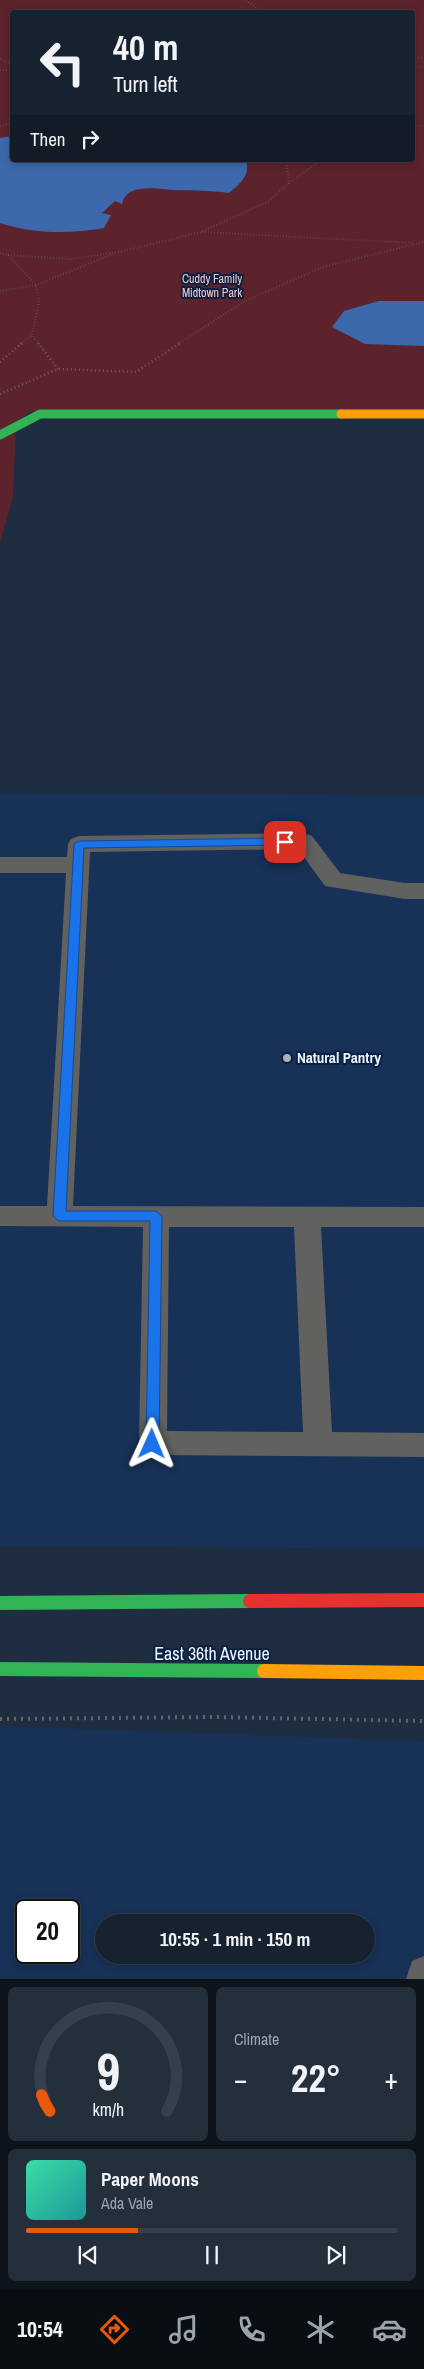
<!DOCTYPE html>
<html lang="en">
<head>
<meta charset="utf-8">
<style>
  body { margin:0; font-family:"Archivo Narrow",sans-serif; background:#242f3c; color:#f1f3f6; height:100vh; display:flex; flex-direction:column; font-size:19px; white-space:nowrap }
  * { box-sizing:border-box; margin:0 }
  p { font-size:16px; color:#9ea4ab }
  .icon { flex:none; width:28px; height:28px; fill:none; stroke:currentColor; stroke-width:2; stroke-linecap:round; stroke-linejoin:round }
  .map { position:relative; height:1979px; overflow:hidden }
  .side { display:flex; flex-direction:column; gap:8px; padding:8px; background:#0d131a; flex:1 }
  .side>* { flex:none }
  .banner { position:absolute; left:10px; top:10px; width:405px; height:152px; border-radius:5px; box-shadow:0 2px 8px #0003,0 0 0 1px #363f4c; background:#172230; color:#f1f3f6; overflow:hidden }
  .speed { position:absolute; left:15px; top:1899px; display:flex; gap:10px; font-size:25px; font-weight:700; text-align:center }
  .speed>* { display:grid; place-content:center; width:65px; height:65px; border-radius:50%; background:#172230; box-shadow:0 2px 8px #0003,0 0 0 1px #363f4c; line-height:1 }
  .speed .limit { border:2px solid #111; border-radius:8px; background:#fff; color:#111 }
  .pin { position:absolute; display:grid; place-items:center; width:42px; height:42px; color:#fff; margin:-21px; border-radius:10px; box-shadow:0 2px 8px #0006 }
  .me { position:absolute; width:55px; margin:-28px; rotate:1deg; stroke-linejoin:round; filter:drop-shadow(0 0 4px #0008) }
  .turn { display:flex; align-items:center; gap:18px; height:105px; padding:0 20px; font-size:22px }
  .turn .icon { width:65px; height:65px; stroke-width:2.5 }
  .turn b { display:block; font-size:35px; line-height:42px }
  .then { display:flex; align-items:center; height:48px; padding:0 20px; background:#0003; gap:10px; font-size:19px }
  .big { font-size:38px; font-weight:800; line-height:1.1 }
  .side .tile { flex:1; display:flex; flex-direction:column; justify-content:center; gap:8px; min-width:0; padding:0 18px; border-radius:8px; background:#242f3c }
  .side .dial { align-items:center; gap:0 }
  .dial svg { height:130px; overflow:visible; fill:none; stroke:#363f4c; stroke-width:7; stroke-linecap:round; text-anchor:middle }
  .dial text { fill:#f1f3f6; stroke:none }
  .song { display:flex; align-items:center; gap:15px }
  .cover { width:60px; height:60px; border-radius:8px; background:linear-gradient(135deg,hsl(160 70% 55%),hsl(180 70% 35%)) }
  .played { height:5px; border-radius:2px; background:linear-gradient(90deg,#ea580c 30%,#363f4c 30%) }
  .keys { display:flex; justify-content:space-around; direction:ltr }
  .heat { display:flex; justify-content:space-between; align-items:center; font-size:28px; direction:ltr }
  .side .tiles { flex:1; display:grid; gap:8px; grid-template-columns:1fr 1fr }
  .tile:last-child { grid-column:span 2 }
  .trip { position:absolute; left:95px; top:1914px; width:280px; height:50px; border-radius:25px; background:#172230; box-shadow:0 2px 8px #0003,0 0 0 1px #363f4c; font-weight:800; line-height:50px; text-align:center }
  .tabs { display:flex; height:80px; justify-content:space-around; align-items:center; background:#090e13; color:#9ea4ab }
  .tabs .icon { width:35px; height:35px }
  .tabs .on { color:#ea580c }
  .tabs b { font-size:22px; color:#f1f3f6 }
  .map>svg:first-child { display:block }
  .built { fill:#173157; fill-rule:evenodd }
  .green { fill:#5d232c; fill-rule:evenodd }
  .water { fill:#3b69ac }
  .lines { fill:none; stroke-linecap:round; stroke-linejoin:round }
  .path-far2 { stroke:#636567; stroke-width:2; stroke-dasharray:0.5 2.5; stroke-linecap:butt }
  .path-far1 { stroke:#636567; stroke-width:2.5; stroke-dasharray:1 3; stroke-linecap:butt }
  .path { stroke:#636567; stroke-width:4; stroke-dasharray:2 5; stroke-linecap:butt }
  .lane { fill:#61615f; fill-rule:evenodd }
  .fast-far1 { stroke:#30b455; stroke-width:9 }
  .fast { stroke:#30b455; stroke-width:14 }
  .slow-far1 { stroke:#ff9f0a; stroke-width:9 }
  .slow { stroke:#ff9f0a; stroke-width:14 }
  .jam { stroke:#e5322d; stroke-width:14 }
  .route { fill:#1a73e8; stroke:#114b97 }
  .poi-dot { fill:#a6b0bc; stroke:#082042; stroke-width:2 }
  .labels { text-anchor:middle; stroke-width:4; stroke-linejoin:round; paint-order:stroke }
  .far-park-label { font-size:12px; fill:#f9c3c4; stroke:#082042 }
  .poi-label { font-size:15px; font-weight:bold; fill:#eff6ff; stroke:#082042; text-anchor:start }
  .near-street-label { font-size:18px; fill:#eff6ff; stroke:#082042 }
</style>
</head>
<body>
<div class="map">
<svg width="424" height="1979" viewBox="0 0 424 1979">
  <rect width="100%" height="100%" fill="#1f2d40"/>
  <path class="built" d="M 0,793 L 424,795 L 424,1549 L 0,1546 Z
    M 0,1726 L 424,1741 L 424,1979 L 0,1979 ZM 26,1910 L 69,1910 L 69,1952 L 26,1952 ZM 104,1922 L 366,1922 L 366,1955 L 104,1955 Z"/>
  <path class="green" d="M 0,0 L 424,0 L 424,412 L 30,412 L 16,422 L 13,497 L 0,543 ZM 12,12 L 412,12 L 412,160 L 12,160 Z"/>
  <path class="water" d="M 12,136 L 12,160 L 246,160 C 251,176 239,184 229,193 C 207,190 195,191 174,190 C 160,189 126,182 122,204 L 115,201 L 102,213 L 111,215 L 104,228 C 69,234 34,234 0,223 L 0,138 Z
    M 379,301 L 424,301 L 424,346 L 365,344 L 332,327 L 344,311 Z"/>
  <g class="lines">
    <path class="path-far2" d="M 246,0 L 262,12
      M 412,57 L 424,58
      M 0,59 L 12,63
      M 412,66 L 424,68
      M 0,70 L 12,70
      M 0,126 L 12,123
      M 412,127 L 424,125
      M 289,183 L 321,160
      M 202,232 L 413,243
      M 0,253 L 8,255 L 36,285 L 39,302 L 32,335 L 39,344
      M 8,255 L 72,259 L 119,252 L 201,232 L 269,201 L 289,183 L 286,160
      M 0,291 L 36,285 L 113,254
      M 21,344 L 32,335
      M 178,344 L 245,301 L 323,267 L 424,242"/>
    <path class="path-far1" d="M 38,343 L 58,369
      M 0,362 L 22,343
      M 0,394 L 58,369 L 136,372 L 180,343"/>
    <path class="path" d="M 0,1719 L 213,1717 L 424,1721"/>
    <path class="lane" d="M 304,833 L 312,836 L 340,873 L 405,883 L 424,883 L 424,899 L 405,899 L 325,886 L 298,849 L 90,852 L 73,1206 L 424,1207 L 424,1227 L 321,1227 L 332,1432 L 424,1433 L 424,1457 L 153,1455 L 143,1452 L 139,1443 L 143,1227 L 0,1226 L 0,1206 L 47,1206 L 66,873 L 0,873 L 0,857 L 67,857 L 68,844 L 71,839 L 79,836 ZM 169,1227 L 294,1227 L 303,1432 L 167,1431 Z
      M 424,1956 L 424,1979 L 406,1979 L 412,1961 Z"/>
    <path class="fast-far1" d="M 0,435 L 40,414 L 341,414"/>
    <path class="fast" d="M 0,1603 L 250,1601
      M 0,1669 L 264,1671"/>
    <path class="slow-far1" d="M 341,414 L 424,414"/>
    <path class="slow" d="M 264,1671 L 424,1673"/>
    <path class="jam" d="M 250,1601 L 424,1600"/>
  </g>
  <path class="route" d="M 285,838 L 291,842 L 285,845 L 84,848 L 66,1211 L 156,1211 L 162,1216 L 159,1444 L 157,1448 L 152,1449 L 148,1448 L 146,1444 L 150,1221 L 59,1221 L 53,1216 L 74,844 L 79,841 Z"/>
  <circle class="poi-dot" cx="287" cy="1058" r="5"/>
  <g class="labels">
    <g class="far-park-label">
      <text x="212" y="283">Cuddy Family<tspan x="212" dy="14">Midtown Park</tspan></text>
    </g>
    <g class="poi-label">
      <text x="297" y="1063">Natural Pantry</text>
    </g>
    <g class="near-street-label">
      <text x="212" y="1660">East 36th Avenue</text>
    </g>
  </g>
</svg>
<div class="speed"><div class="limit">20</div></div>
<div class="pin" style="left:285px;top:842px;background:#d93025"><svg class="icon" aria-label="arrive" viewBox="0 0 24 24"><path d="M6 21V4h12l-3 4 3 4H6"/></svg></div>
<svg class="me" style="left:152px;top:1444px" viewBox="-20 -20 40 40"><path d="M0-17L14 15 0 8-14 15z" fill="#1a73e8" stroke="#fff" stroke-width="4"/></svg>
<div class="trip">10:55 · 1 min · 150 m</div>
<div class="banner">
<div class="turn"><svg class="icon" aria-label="left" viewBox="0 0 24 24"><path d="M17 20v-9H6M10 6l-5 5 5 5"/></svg><div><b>40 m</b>Turn left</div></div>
<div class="then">Then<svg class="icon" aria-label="right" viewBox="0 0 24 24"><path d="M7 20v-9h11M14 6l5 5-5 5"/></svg></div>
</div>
</div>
<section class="side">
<div class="tiles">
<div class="tile dial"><svg viewBox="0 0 100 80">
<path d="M14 69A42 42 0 1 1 86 69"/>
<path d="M14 69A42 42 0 0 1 9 59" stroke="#ea580c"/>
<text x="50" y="56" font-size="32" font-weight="700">9</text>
<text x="50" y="72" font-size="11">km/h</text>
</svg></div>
<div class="tile"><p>Climate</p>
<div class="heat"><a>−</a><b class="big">22°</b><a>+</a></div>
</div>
<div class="tile">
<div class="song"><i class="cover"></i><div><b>Paper Moons</b><p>Ada Vale</p></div></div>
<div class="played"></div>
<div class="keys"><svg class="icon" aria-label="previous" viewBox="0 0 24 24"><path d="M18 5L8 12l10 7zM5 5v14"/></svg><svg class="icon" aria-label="pause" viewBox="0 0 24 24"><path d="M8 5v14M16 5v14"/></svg><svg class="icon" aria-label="next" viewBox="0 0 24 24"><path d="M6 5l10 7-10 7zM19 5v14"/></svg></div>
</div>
</div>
</section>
<nav class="tabs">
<b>10:54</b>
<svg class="icon on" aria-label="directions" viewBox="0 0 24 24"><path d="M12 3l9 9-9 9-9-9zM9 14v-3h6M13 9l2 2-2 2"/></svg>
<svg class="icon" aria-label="music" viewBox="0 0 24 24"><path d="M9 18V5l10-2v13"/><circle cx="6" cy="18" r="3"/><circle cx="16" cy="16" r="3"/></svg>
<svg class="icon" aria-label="phone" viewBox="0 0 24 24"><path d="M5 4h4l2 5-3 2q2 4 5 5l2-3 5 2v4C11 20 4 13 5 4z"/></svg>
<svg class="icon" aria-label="climate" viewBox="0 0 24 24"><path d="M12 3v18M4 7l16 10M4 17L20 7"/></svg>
<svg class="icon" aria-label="car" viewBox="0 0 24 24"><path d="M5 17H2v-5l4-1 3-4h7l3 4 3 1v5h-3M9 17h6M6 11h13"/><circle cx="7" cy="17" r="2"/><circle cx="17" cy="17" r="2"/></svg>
</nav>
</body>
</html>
